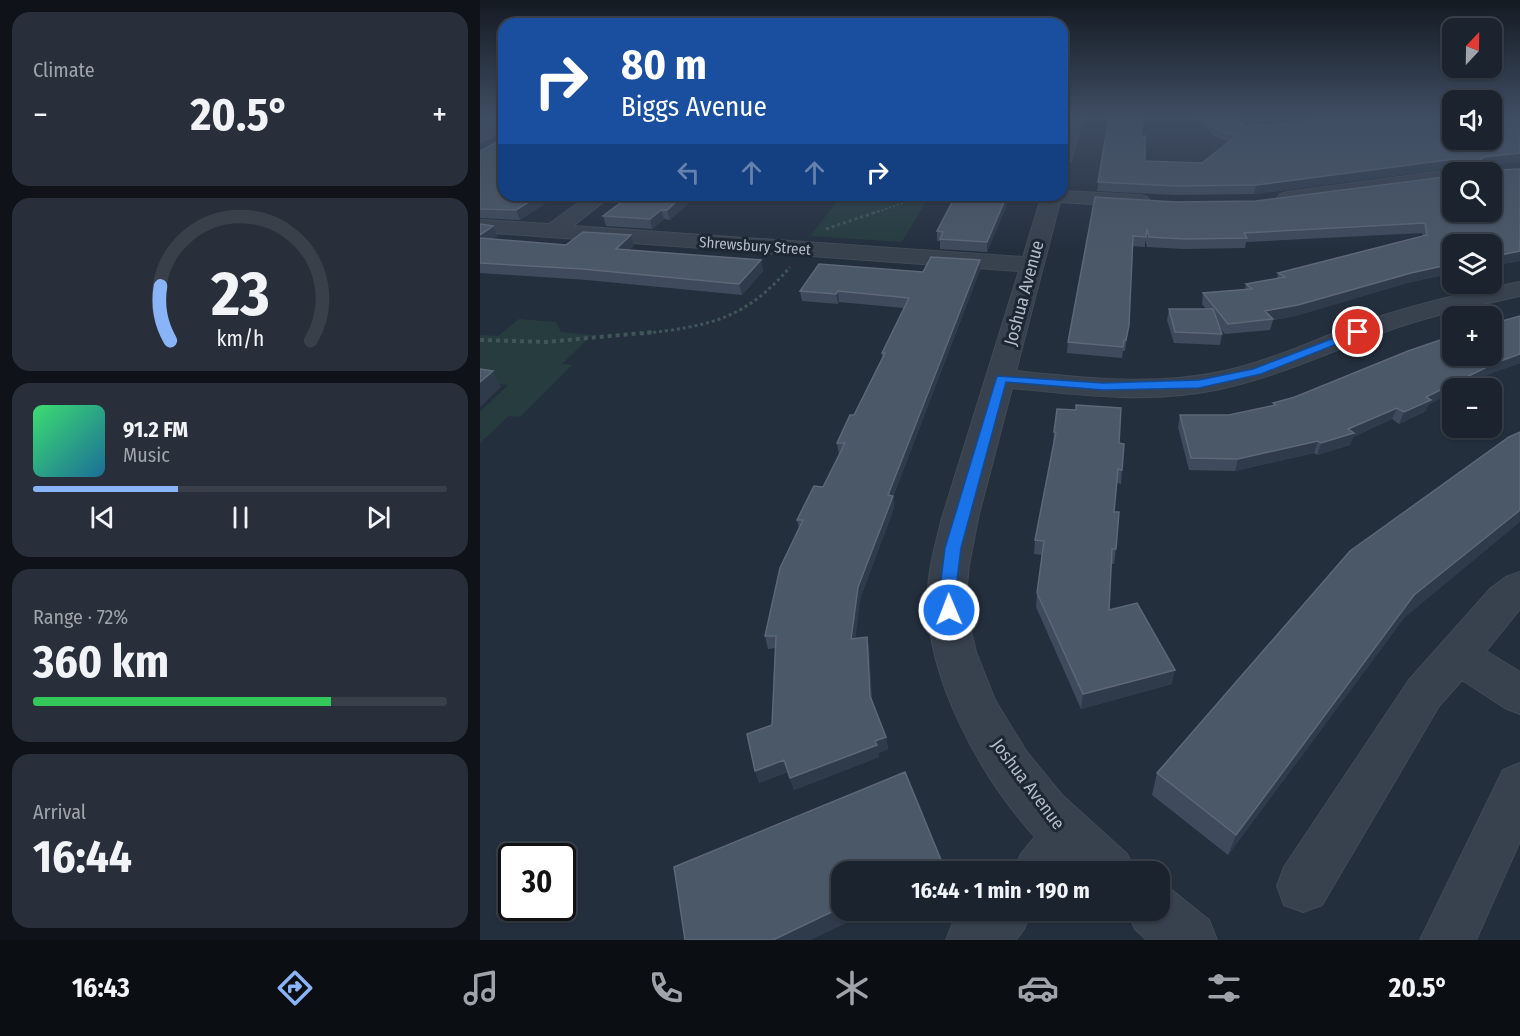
<!DOCTYPE html>
<html lang="en">
<head>
<meta charset="utf-8">
<style>
  body { margin:0; font-family:"Fira Sans Condensed",sans-serif; background:#282f3a; color:#f1f3f6; height:100vh; display:flex; flex-direction:column; font-size:22px; white-space:nowrap }
  * { box-sizing:border-box; margin:0 }
  p { font-size:20px; color:#a0a4aa }
  .icon { flex:none; width:33px; height:33px; fill:none; stroke:currentColor; stroke-width:2; stroke-linecap:round; stroke-linejoin:round }
  .map { position:relative; flex:1; overflow:hidden }
  .side { display:flex; flex-direction:column; gap:12px; padding:12px; background:#0f1319; width:480px }
  .side>* { flex:none }
  .hud { position:absolute; left:18px; top:18px; width:570px; height:183px; border-radius:18px; box-shadow:0 2px 4px #0004,0 0 0 2px #39404a; background:#1a4fa0; color:#fff; overflow:hidden }
  .needle { width:39px; rotate:22deg }
  .fabs { position:absolute; left:962px; top:18px; display:grid; gap:12px }
  .fabs a { display:grid; place-items:center; width:60px; height:60px; border-radius:12px; background:#1b232e; box-shadow:0 2px 4px #0004,0 0 0 2px #39404a; font-size:30px }
  .speed { position:absolute; left:18px; top:843px; display:flex; gap:12px; font-size:30px; font-weight:700; text-align:center }
  .speed>* { display:grid; place-content:center; width:78px; height:78px; border-radius:50%; background:#1b232e; box-shadow:0 2px 4px #0004,0 0 0 2px #39404a; line-height:1 }
  .speed .limit { border:3px solid #111; border-radius:9px; background:#fff; color:#111 }
  .pin { position:absolute; display:grid; place-items:center; width:51px; height:51px; color:#fff; margin:-26px; border:3px solid #fff; border-radius:50%; box-shadow:0 2px 6px #0007 }
  .me { position:absolute; width:66px; margin:-33px; rotate:359deg; stroke-linejoin:round; filter:drop-shadow(0 0 4px #0008) }
  .turn { display:flex; align-items:center; gap:21px; height:126px; padding:0 24px; font-size:27px }
  .turn .icon { width:78px; height:78px; stroke-width:2.5 }
  .turn b { display:block; font-size:42px; line-height:51px }
  .lanes { display:flex; align-items:center; height:57px; padding:0 24px; background:#0003; justify-content:center; gap:30px; direction:ltr }
  .lanes .off { opacity:.35 }
  .big { font-size:45px; font-weight:700; line-height:1.1 }
  .side .tile { flex:1; display:flex; flex-direction:column; justify-content:center; gap:9px; min-width:0; padding:0 21px; border-radius:18px; background:#282f3a }
  .side .dial { align-items:center; gap:0 }
  .dial svg { height:156px; overflow:visible; fill:none; stroke:#39404a; stroke-width:7; stroke-linecap:round; text-anchor:middle }
  .dial text { fill:#f1f3f6; stroke:none }
  .song { display:flex; align-items:center; gap:18px }
  .cover { width:72px; height:72px; border-radius:9px; background:linear-gradient(135deg,hsl(140 70% 55%),hsl(200 70% 35%)) }
  .played { height:6px; border-radius:3px; background:linear-gradient(90deg,#8ab4f8 35%,#39404a 35%) }
  .keys { display:flex; justify-content:space-around; direction:ltr }
  .heat { display:flex; justify-content:space-between; align-items:center; font-size:33px; direction:ltr }
  .charge { height:9px; border-radius:4px; background:linear-gradient(90deg,#34c759 72%,#39404a 0) }
  .trip { position:absolute; left:351px; top:861px; width:339px; height:60px; border-radius:18px; background:#1b232e; box-shadow:0 2px 4px #0004,0 0 0 2px #39404a; font-weight:700; line-height:60px; text-align:center }
  .tab-bar { display:flex; height:96px; justify-content:space-around; align-items:center; background:#0b0e12; color:#a0a4aa }
  .tab-bar .icon { width:42px; height:42px }
  .tab-bar .current { color:#8ab4f8 }
  .tab-bar b { font-size:27px; color:#f1f3f6 }
  main { display:flex; flex:1; min-height:0 }
  .map>svg:first-child { display:block }
  .green { fill:#263c3f }
  .lines { fill:none; stroke-linecap:round; stroke-linejoin:round }
  .minor-casing { stroke:#414a57; stroke-width:2 }
  .path-far2 { stroke:#3f5557; stroke-width:2; stroke-dasharray:2 2; stroke-linecap:butt }
  .path-far1 { stroke:#3f5557; stroke-width:3; stroke-dasharray:3 3; stroke-linecap:butt }
  .path { stroke:#3f5557; stroke-width:4; stroke-dasharray:4 4; stroke-linecap:butt }
  .minor { fill:#38414e; fill-rule:evenodd }
  .wall { fill:#3f4b5c }
  .shaded-wall { fill:#2f3b4b }
  .building { fill:#4b5868; stroke:#5c6777; stroke-width:1.5 }
  .route { fill:#1a73e8; stroke:#114b97; stroke-width:1.5 }
  .labels { text-anchor:middle; stroke-width:6; stroke-linejoin:round; paint-order:stroke }
  .far-street-label { font-size:15px; fill:#b4bcc9; stroke:#1d2633 }
  .street-label { font-size:18px; fill:#b4bcc9; stroke:#1d2633 }
</style>
</head>
<body>
<main>
<section class="side">
<div class="tile"><p>Climate</p>
<div class="heat"><a>−</a><b class="big">20.5°</b><a>+</a></div>
</div>
<div class="tile dial"><svg viewBox="0 0 100 80">
<path d="M14 69A42 42 0 1 1 86 69"/>
<path d="M14 69A42 42 0 0 1 9 41" stroke="#8ab4f8"/>
<text x="50" y="56" font-size="32" font-weight="700">23</text>
<text x="50" y="72" font-size="11">km/h</text>
</svg></div>
<div class="tile">
<div class="song"><i class="cover"></i><div><b>91.2 FM</b><p>Music</p></div></div>
<div class="played"></div>
<div class="keys"><svg class="icon" aria-label="previous" viewBox="0 0 24 24"><path d="M18 5L8 12l10 7zM5 5v14"/></svg><svg class="icon" aria-label="pause" viewBox="0 0 24 24"><path d="M8 5v14M16 5v14"/></svg><svg class="icon" aria-label="next" viewBox="0 0 24 24"><path d="M6 5l10 7-10 7zM19 5v14"/></svg></div>
</div>
<div class="tile"><p>Range · 72%</p><b class="big">360 km</b><div class="charge"></div></div>
<div class="tile"><p>Arrival</p><b class="big">16:44</b></div>
</section>
<div class="map">
<svg width="1040" height="940" viewBox="0 0 1040 940">
  <rect width="100%" height="100%" fill="#242f3e"/>
  <path class="green" d="M 281,195 L 450,195 L 422,242 L 330,236 L 358,200 Z
    M 39,319 L 76,322 L 81,332 L 112,335 L 82,364 L 92,365 L 40,417 L 29,416 L 0,443 L 0,412 L 28,385 L 0,382 L 0,335 L 18,336 Z"/>
  <g class="lines">
    <defs>
      <path id="minor" d="M 587,118 L 603,118 L 591,161 L 588,165 L 582,166 L 582,133 Z
        M 24,120 L 24,131 L 0,142 L 0,130 Z
        M 972,170 L 979,172 L 972,172 L 972,182 L 807,204 L 800,202 L 797,198 L 800,194 L 807,192 Z
        M 582,191 L 660,195 L 667,197 L 670,201 L 667,205 L 660,207 L 580,202 L 536,371 C 603,378 673,386 740,372 C 790,362 838,338 886,321 C 936,304 988,292 1040,282 L 1040,296 C 994,306 948,316 904,332 C 849,352 797,377 740,389 C 672,404 600,395 532,388 L 498,518 L 489,565 L 486,595 L 489,623 L 496,652 L 515,700 L 546,751 L 582,795 L 647,854 L 655,872 L 533,872 L 541,854 L 555,837 C 501,777 445,677 448,594 C 448,569 456,543 462,518 L 539,271 L 0,232 L 0,220 L 69,224 L 109,195 L 132,195 L 93,226 L 543,257 L 562,195 L 582,195 Z
        M 1040,572 L 1040,609 L 1006,651 L 1040,672 L 1040,714 L 1025,708 L 982,680 L 959,706 L 842,905 L 823,912 L 804,905 L 797,886 L 804,867 L 929,680 L 1011,588 L 1026,577 Z
        M 1040,763 L 1040,841 L 996,940 L 940,940 L 1023,770 Z
        M 680,885 L 693,891 L 729,920 L 737,940 L 667,940 L 655,929 L 647,910 L 680,910 Z
        M 489,910 L 552,910 L 544,929 L 536,940 L 466,940 L 474,920 L 485,916 Z"/>
    </defs>
    <use href="#minor" class="minor-casing"/>
    <path class="path-far2" d="M 394,213 L 423,203 L 437,195"/>
    <path class="path-far1" d="M 346,229 L 399,211
      M 161,334 C 227,326 264,321 310,267"/>
    <path class="path" d="M 0,340 L 66,342 L 173,332"/>
    <use href="#minor" class="minor"/>
  </g>
  <path class="wall" d="M 629,117 L 663,117 L 661,137 L 665,136 L 665,161 L 722,163 L 749,142 L 732,135 L 715,117 L 756,117 L 766,127 L 772,123 L 785,125 L 837,121 L 836,117 L 972,117 L 972,140 L 1011,140 L 1011,117 L 1040,117 L 1040,162 L 1003,165 L 1012,165 L 1015,170 L 1040,169 L 1040,261 L 1011,266 L 1011,244 L 972,244 L 972,273 L 927,283 L 815,316 L 793,320 L 790,330 L 745,334 L 740,328 L 742,334 L 740,345 L 694,343 L 687,320 L 689,309 L 726,309 L 722,304 L 723,293 L 765,289 L 766,284 L 797,279 L 798,273 L 943,236 L 942,233 L 766,242 L 765,248 L 704,249 L 667,247 L 665,240 L 665,247 L 652,246 L 649,325 L 645,351 L 643,351 L 642,358 L 587,353 L 588,342 L 615,197 L 696,202 L 776,201 L 972,176 L 972,212 L 1011,212 L 1011,172 L 975,172 L 976,170 L 972,168 L 774,194 L 695,195 L 617,191 Z
    M 0,151 L 78,195 L 40,220 L 0,218 Z
    M 217,195 L 190,220 L 184,219 L 172,229 L 126,226 L 123,216 Z
    M 530,197 L 507,252 L 460,249 L 460,241 L 457,241 L 457,231 Z
    M 0,224 L 13,226 L 17,236 L 12,239 L 86,245 L 154,245 L 149,250 L 281,260 L 283,271 L 262,295 L 107,280 L 0,273 Z
    M 500,270 L 413,497 L 414,508 L 380,599 L 375,638 L 387,637 L 389,649 L 392,701 L 406,737 L 408,749 L 398,753 L 399,757 L 314,790 L 308,772 L 279,783 L 292,725 L 295,648 L 288,649 L 285,636 L 319,529 L 317,520 L 343,487 L 359,455 L 357,443 L 374,415 L 402,358 L 402,353 L 424,308 L 359,302 L 358,304 L 322,301 L 320,291 L 443,272 Z
    M 1040,316 L 1040,363 L 1009,374 L 981,388 L 972,388 L 948,405 L 946,411 L 919,424 L 912,419 L 873,437 L 870,445 L 837,455 L 834,453 L 755,471 L 709,470 L 698,427 L 700,415 L 749,415 L 793,406 L 793,403 L 815,397 Z
    M 574,432 L 639,443 L 642,470 L 641,484 L 637,483 L 634,512 L 636,549 L 634,564 L 631,564 L 629,610 L 692,684 L 601,709 L 556,607 L 557,593 L 562,555 L 554,554 L 555,540 L 573,446 Z
    M 924,618 L 748,855 L 672,795 L 677,773 Z"/>
  <path class="shaded-wall" d="M 1040,153 L 1040,162 L 1000,166 L 999,162 L 1003,157 Z
    M 975,159 L 972,168 L 774,194 L 776,185 Z
    M 60,195 L 78,195 L 40,220 L 36,210 Z
    M 204,195 L 217,195 L 190,220 L 187,210 Z
    M 527,195 L 530,195 L 530,197 L 507,252 L 507,242 Z
    M 181,210 L 184,219 L 172,229 L 170,219 Z
    M 13,226 L 17,236 L 0,248 L 0,235 Z
    M 151,235 L 154,245 L 139,259 L 136,249 Z
    M 1040,251 L 1040,261 L 1011,266 L 1011,257 Z
    M 281,260 L 283,271 L 262,295 L 259,284 Z
    M 500,260 L 500,270 L 413,497 L 414,508 L 380,599 L 374,651 L 371,639 L 378,587 L 408,495 Z
    M 972,264 L 972,273 L 927,283 L 815,316 L 793,320 L 785,311 L 931,273 Z
    M 358,291 L 359,302 L 358,304 L 356,294 Z
    M 1040,354 L 1040,363 L 1009,374 L 981,388 L 972,388 L 972,393 L 948,405 L 946,411 L 919,424 L 924,412 L 946,397 L 1015,363 Z
    M 13,371 L 21,387 L 0,407 L 0,382 Z
    M 917,408 L 912,419 L 873,437 L 870,445 L 837,455 L 841,443 L 868,429 Z
    M 838,441 L 834,453 L 755,471 L 758,459 Z
    M 1040,510 L 1040,522 L 924,618 L 748,855 L 756,835 L 934,595 Z
    M 387,637 L 389,649 L 392,709 L 390,696 Z
    M 695,670 L 692,684 L 601,709 L 603,694 Z
    M 406,737 L 408,749 L 398,753 L 399,757 L 314,790 L 310,778 Z
    M 304,760 L 308,772 L 279,783 L 275,771 Z
    M 461,860 L 462,872 L 437,872 Z
    M 362,907 L 362,910 L 393,910 L 331,940 L 293,940 Z"/>
  <path class="building" d="M 629,117 L 663,117 L 661,137 L 665,136 L 665,161 L 722,163 L 756,136 L 733,127 L 724,117 L 756,117 L 766,127 L 772,123 L 785,125 L 843,120 L 842,117 L 972,117 L 972,140 L 1011,140 L 1011,117 L 1040,117 L 1040,153 L 1003,157 L 999,162 L 1001,165 L 1012,165 L 1015,170 L 1040,169 L 1040,251 L 1011,257 L 1011,244 L 972,244 L 972,264 L 931,273 L 818,305 L 785,311 L 793,319 L 748,324 L 723,293 L 772,289 L 766,284 L 805,277 L 798,273 L 947,235 L 945,223 L 764,233 L 767,238 L 706,239 L 669,237 L 667,229 L 666,237 L 653,236 L 649,325 L 646,340 L 644,340 L 643,347 L 588,342 L 615,197 L 696,202 L 776,201 L 972,176 L 972,212 L 1011,212 L 1011,172 L 976,172 L 977,165 L 984,164 L 975,159 L 776,185 L 696,186 L 618,182 Z
    M 24,138 L 24,195 L 60,195 L 36,210 L 0,209 L 0,151 Z
    M 151,195 L 204,195 L 187,210 L 181,210 L 170,219 L 123,216 Z
    M 476,195 L 527,195 L 507,242 L 460,239 L 463,232 L 457,231 Z
    M 0,224 L 13,226 L 0,235 Z
    M 103,232 L 151,235 L 136,249 L 281,260 L 259,284 L 103,269 L 0,263 L 0,238 L 86,245 Z
    M 451,257 L 500,260 L 408,495 L 413,496 L 378,587 L 371,639 L 387,637 L 390,696 L 406,737 L 395,741 L 397,745 L 310,778 L 304,760 L 275,771 L 267,734 L 292,725 L 296,636 L 285,636 L 300,568 L 323,520 L 317,520 L 334,486 L 343,487 L 365,443 L 357,443 L 370,415 L 374,415 L 405,353 L 402,353 L 429,298 L 358,291 L 356,294 L 320,291 L 339,264 L 443,272 Z
    M 689,309 L 733,309 L 742,334 L 695,332 Z
    M 1040,316 L 1040,354 L 1015,363 L 946,397 L 951,400 L 924,412 L 917,408 L 868,429 L 874,433 L 841,443 L 838,441 L 758,459 L 711,458 L 700,415 L 749,415 L 796,405 L 793,403 L 815,397 L 928,351 L 972,336 L 972,356 L 1011,356 L 1011,324 Z
    M 0,369 L 13,371 L 0,382 Z
    M 596,405 L 641,408 L 639,443 L 644,444 L 642,470 L 638,469 L 634,512 L 639,512 L 636,549 L 632,549 L 629,610 L 657,603 L 695,670 L 603,694 L 557,593 L 564,541 L 555,540 L 576,432 L 574,432 L 577,409 L 596,410 Z
    M 1040,432 L 1040,510 L 934,595 L 756,835 L 677,773 L 870,551 L 1029,437 Z
    M 425,772 L 461,860 L 437,872 L 362,872 L 362,907 L 293,940 L 205,940 L 194,867 Z"/>
  <linearGradient id="sky" x2="0" y2="1"><stop stop-color="#141a22"/><stop offset="0.47" stop-color="#3f4d63"/><stop offset="1" stop-color="#3f4d63" stop-opacity="0"/></linearGradient>
  <rect width="1040" height="249" fill="url(#sky)"/>
  <path class="route" d="M 878,329 L 882,330 L 882,334 L 781,374 L 719,388 L 623,390 L 526,382 L 481,548 L 475,596 L 477,610 L 474,615 L 469,617 L 463,615 L 459,596 L 465,548 L 517,376 L 623,383 L 719,380 L 773,369 Z"/>
  <g class="labels">
    <g class="far-street-label">
      <text transform="translate(275 246) rotate(4)" y="5">Shrewsbury Street</text>
    </g>
    <g class="street-label">
      <text transform="translate(544 293) rotate(-75)" y="6">Joshua Avenue</text>
      <text transform="translate(548 784) rotate(53)" y="6">Joshua Avenue</text>
    </g>
  </g>
</svg>
<div class="fabs">
<a><svg class="needle" viewBox="-14 -14 28 28"><path d="M0-13l5 13h-10z" fill="#e53935"/><path d="M0 13l5-13h-10z" fill="#a0a4aa"/></svg></a>
<a><svg class="icon" aria-label="sound" viewBox="0 0 24 24"><path d="M4 9h4l5-4v14l-5-4H4zM17 9q2 3 0 6"/></svg></a>
<a><svg class="icon" aria-label="search" viewBox="0 0 24 24"><circle cx="10" cy="10" r="6"/><path d="M15 15l6 6"/></svg></a>
<a><svg class="icon" aria-label="layers" viewBox="0 0 24 24"><path d="M12 4l9 5-9 5-9-5zM3 14l9 5 9-5"/></svg></a>
<a>+</a>
<a>−</a>
</div>
<div class="speed"><div class="limit">30</div></div>
<div class="pin" style="left:878px;top:332px;background:#d93025"><svg class="icon" aria-label="arrive" viewBox="0 0 24 24"><path d="M6 21V4h12l-3 4 3 4H6"/></svg></div>
<svg class="me" style="left:469px;top:610px" viewBox="-20 -20 40 40"><circle r="17" fill="#1a73e8" stroke="#fff" stroke-width="3"/><path d="M0-11L8 9 0 5-8 9z" fill="#fff"/></svg>
<div class="trip">16:44 · 1 min · 190 m</div>
<div class="hud">
<div class="turn"><svg class="icon" aria-label="right" viewBox="0 0 24 24"><path d="M7 20v-9h11M14 6l5 5-5 5"/></svg><div><b>80 m</b>Biggs Avenue</div></div>
<div class="lanes"><svg class="icon off" aria-label="left" viewBox="0 0 24 24"><path d="M17 20v-9H6M10 6l-5 5 5 5"/></svg><svg class="icon off" aria-label="ahead" viewBox="0 0 24 24"><path d="M12 20V5M6 11l6-6 6 6"/></svg><svg class="icon off" aria-label="ahead" viewBox="0 0 24 24"><path d="M12 20V5M6 11l6-6 6 6"/></svg><svg class="icon" aria-label="right" viewBox="0 0 24 24"><path d="M7 20v-9h11M14 6l5 5-5 5"/></svg></div>
</div>
</div>
</main>
<nav class="tab-bar">
<b>16:43</b>
<svg class="icon current" aria-label="directions" viewBox="0 0 24 24"><path d="M12 3l9 9-9 9-9-9zM9 14v-3h6M13 9l2 2-2 2"/></svg>
<svg class="icon" aria-label="music" viewBox="0 0 24 24"><path d="M9 18V5l10-2v13"/><circle cx="6" cy="18" r="3"/><circle cx="16" cy="16" r="3"/></svg>
<svg class="icon" aria-label="phone" viewBox="0 0 24 24"><path d="M5 4h4l2 5-3 2q2 4 5 5l2-3 5 2v4C11 20 4 13 5 4z"/></svg>
<svg class="icon" aria-label="climate" viewBox="0 0 24 24"><path d="M12 3v18M4 7l16 10M4 17L20 7"/></svg>
<svg class="icon" aria-label="car" viewBox="0 0 24 24"><path d="M5 17H2v-5l4-1 3-4h7l3 4 3 1v5h-3M9 17h6M6 11h13"/><circle cx="7" cy="17" r="2"/><circle cx="17" cy="17" r="2"/></svg>
<svg class="icon" aria-label="filters" viewBox="0 0 24 24"><path d="M4 7h16M4 17h16"/><circle cx="9" cy="7" r="2"/><circle cx="15" cy="17" r="2"/></svg>
<b>20.5°</b>
</nav>
</body>
</html>
